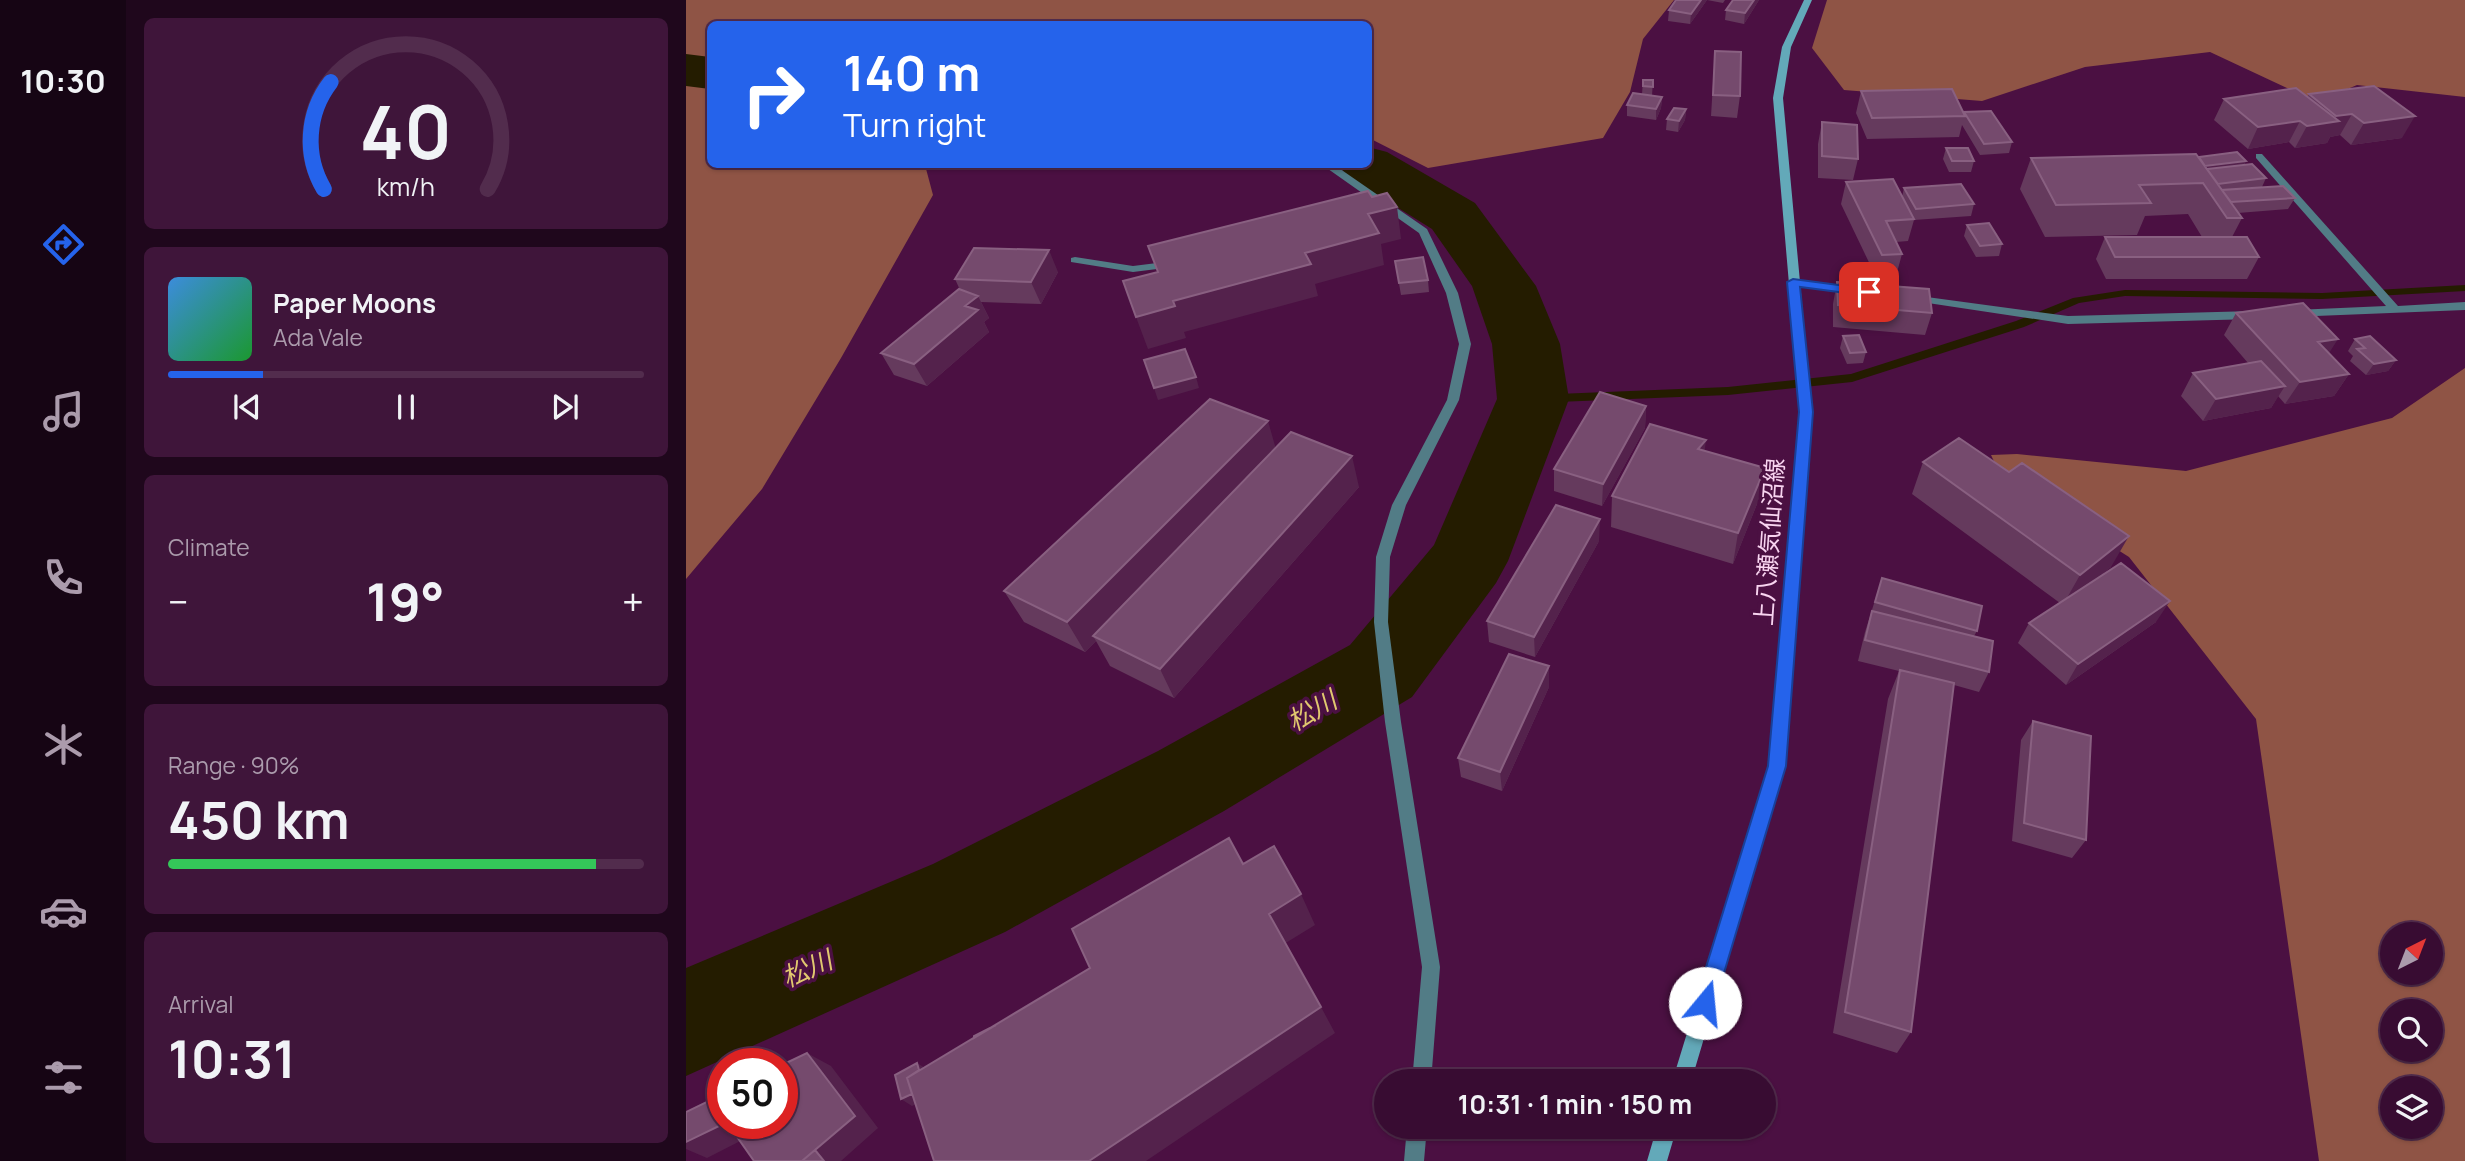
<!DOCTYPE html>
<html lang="en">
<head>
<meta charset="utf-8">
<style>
  body { margin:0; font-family:Manrope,"Noto Sans JP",sans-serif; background:#3f153a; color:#f1f3f6; height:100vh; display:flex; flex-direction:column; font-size:26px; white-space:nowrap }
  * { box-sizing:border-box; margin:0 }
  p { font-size:23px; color:#ab9bac }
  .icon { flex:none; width:38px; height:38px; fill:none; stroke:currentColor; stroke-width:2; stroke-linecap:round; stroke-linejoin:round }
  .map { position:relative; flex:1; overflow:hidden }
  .side { display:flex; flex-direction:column; gap:18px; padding:18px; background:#1f071c; width:560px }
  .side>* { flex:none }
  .top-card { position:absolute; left:21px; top:21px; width:665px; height:147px; border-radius:10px; box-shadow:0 2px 5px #0004,0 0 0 2px #522c4d; background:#2563eb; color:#fff; overflow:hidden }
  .needle { width:46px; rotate:42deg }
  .tools { position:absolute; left:1694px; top:922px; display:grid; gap:14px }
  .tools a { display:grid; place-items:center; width:63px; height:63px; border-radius:50%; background:#380c32; box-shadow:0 2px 5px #0004,0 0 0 2px #522c4d; font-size:35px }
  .speed { position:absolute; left:21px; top:1048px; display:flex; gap:14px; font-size:35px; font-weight:700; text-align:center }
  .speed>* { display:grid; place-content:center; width:91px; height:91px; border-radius:50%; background:#380c32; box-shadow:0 2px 5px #0004,0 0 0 2px #522c4d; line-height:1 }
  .speed .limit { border:10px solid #d22; background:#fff; color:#111 }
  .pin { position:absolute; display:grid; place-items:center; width:60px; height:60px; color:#fff; margin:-30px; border-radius:14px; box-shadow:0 4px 10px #0006 }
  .me { position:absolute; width:77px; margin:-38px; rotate:17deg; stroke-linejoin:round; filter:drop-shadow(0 0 5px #0008) }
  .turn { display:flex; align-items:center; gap:24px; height:147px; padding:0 21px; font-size:32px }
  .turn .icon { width:91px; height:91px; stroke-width:2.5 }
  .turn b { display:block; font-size:49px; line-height:60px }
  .big { font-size:52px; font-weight:700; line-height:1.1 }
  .side .tile { flex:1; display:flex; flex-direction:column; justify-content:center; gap:10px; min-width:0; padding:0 24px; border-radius:10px; background:#3f153a }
  .side .dial { align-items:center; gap:0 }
  .dial svg { height:182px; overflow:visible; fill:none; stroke:#522c4d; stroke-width:7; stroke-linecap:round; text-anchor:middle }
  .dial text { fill:#f1f3f6; stroke:none }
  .song { display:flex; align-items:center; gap:21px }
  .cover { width:84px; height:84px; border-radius:10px; background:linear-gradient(135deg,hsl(210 70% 55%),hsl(130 70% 35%)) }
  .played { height:7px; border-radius:4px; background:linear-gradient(90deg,#2563eb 20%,#522c4d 20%) }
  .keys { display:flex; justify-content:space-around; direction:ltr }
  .heat { display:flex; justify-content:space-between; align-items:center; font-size:38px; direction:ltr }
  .charge { height:10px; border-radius:5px; background:linear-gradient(90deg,#34c759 90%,#522c4d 0) }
  .trip { position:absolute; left:688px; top:1069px; width:402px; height:70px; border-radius:35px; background:#380c32; box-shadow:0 2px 5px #0004,0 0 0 2px #522c4d; font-weight:700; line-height:70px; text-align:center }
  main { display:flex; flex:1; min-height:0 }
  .dock { display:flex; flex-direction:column; width:126px; justify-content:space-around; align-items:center; background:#160514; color:#ab9bac }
  .dock .icon { width:49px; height:49px }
  .dock .selected { color:#2563eb }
  .dock b { font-size:32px; color:#f1f3f6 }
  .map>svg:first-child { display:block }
  .forest { fill:#8f5445; fill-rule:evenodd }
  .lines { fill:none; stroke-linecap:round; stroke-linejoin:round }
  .stream { fill:#241c00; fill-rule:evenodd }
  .river { fill:#241c00; fill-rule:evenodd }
  .street { fill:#527c86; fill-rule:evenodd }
  .secondary { fill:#63a9b9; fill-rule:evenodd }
  .wall { fill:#653a5d }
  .shaded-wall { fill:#54224c }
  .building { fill:#754a6d; stroke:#896081; stroke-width:2 }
  .route { fill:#2563eb; stroke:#184099; stroke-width:2 }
  .labels { text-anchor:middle; stroke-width:7; stroke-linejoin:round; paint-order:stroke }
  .street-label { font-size:24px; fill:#f8d4f0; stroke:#4b1042 }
  .water-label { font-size:26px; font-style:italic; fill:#e1c86f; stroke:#4b1042 }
</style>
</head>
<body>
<main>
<nav class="dock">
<b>10:30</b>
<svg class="icon selected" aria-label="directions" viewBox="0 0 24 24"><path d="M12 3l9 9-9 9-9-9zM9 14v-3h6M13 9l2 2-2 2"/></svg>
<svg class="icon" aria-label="music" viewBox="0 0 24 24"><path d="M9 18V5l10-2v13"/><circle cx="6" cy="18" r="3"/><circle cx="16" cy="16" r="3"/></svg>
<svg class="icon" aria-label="phone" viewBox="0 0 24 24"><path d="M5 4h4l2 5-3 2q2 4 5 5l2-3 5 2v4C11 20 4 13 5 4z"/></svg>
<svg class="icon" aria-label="climate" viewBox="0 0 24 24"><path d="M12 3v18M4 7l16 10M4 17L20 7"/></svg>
<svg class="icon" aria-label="car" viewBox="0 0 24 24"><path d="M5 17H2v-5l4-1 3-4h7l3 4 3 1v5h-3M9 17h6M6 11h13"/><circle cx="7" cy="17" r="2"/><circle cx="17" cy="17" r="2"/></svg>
<svg class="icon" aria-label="filters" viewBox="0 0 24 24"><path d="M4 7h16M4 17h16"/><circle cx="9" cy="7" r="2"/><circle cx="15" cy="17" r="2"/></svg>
</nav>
<section class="side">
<div class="tile dial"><svg viewBox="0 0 100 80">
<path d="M14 69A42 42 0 1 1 86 69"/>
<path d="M14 69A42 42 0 0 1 17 22" stroke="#2563eb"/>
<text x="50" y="56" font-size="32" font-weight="700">40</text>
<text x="50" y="72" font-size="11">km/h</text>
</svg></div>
<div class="tile">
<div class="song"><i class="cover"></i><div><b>Paper Moons</b><p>Ada Vale</p></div></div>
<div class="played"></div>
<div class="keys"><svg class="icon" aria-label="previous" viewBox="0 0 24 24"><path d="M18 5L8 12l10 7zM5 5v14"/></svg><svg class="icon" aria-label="pause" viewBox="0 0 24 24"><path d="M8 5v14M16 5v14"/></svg><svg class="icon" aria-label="next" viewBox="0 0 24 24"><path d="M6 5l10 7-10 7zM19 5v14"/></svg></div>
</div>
<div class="tile"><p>Climate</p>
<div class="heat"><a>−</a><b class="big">19°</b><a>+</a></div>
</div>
<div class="tile"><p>Range · 90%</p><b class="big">450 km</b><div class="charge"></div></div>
<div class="tile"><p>Arrival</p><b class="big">10:31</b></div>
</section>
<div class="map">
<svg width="1779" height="1161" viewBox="0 0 1779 1161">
  <rect width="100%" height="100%" fill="#4b1042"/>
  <path class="forest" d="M 0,0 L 988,0 L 957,39 L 944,92 L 917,138 L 742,168 L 683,138 L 682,24 L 24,24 L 24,164 L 239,165 L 247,195 L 155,358 L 76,489 L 0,579 Z
    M 1141,0 L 1779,0 L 1779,97 L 1671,85 L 1631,102 L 1524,52 L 1399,67 L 1296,101 L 1158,90 L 1126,48 Z
    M 1779,368 L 1779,1161 L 1633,1161 L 1570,719 L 1443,557 L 1315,476 L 1305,455 L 1331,454 L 1500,471 L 1706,418 ZM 1706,934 L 1745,934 L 1745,973 L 1706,973 ZM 1706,1012 L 1745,1012 L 1745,1050 L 1706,1050 ZM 1706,1088 L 1745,1088 L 1745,1127 L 1706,1127 Z"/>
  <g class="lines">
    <path class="stream" d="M 1779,285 L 1779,291 L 1636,299 L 1439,296 L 1393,303 L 1338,327 L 1166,382 L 1042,395 L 847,403 L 841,399 L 847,395 L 1042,387 L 1165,374 L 1330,321 L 1387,298 L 1439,290 L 1636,293 Z"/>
    <path class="river" d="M 0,54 L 24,57 L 24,89 L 0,86 Z
      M 682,147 L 701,152 L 789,203 L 850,286 L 874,344 L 883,399 L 822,561 L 810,583 L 726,697 L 538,811 L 319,932 L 0,1076 L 0,968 L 247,864 L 472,751 L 664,645 L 748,545 L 811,399 L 806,344 L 786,286 L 746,229 L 661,176 L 652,164 L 682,164 Z"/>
    <path class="street" d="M 1570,154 L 1576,154 L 1712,306 L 1779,302 L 1779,310 L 1605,317 L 1605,311 L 1609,310 L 1700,306 L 1570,158 Z
      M 635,164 L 647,164 L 741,229 L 772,293 L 785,344 L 773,400 L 720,505 L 704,557 L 702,622 L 715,722 L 754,967 L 745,1082 L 726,1082 L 736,967 L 699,722 L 688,622 L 690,557 L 706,505 L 761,400 L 773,344 L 760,293 L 733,233 Z
      M 389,257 L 447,266 L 487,261 L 492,264 L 487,267 L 447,272 L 385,262 L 385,258 Z
      M 1107,279 L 1167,287 L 1173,290 L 1167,293 L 1103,284 L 1103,280 Z
      M 1226,295 L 1382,316 L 1568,311 L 1574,315 L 1568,319 L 1382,324 L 1222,300 L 1222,296 Z
      M 721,1127 L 741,1127 L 738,1161 L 718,1161 Z"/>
    <path class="secondary" d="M 1118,0 L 1126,0 L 1105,47 L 1097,98 L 1126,412 L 1099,766 L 1005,1082 L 986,1082 L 1083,766 L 1114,412 L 1087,98 L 1096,47 Z
      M 971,1127 L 991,1127 L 981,1161 L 961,1161 Z"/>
  </g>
  <path class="wall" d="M 990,0 L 1021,0 L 1004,24 L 982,21 L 983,10 Z
    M 1021,0 L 1039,0 L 1037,3 Z
    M 1047,0 L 1073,0 L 1058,24 L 1039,20 L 1040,10 Z
    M 1029,51 L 1054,96 L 1051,118 L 1025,116 Z
    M 957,80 L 967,80 L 966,96 L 976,97 L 975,108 L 970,120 L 941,116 L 941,105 L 956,94 Z
    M 1175,91 L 1278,113 L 1326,142 L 1323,153 L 1294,155 L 1276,125 L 1273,137 L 1181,139 L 1170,113 Z
    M 1623,94 L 1716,138 L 1665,145 L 1654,135 L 1644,137 L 1641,143 L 1609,148 L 1603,142 L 1562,149 L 1528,120 L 1538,99 L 1621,97 Z
    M 1000,109 L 999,120 L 992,132 L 980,130 L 981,119 Z
    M 1136,122 L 1172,159 L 1167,180 L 1132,178 L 1132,144 Z
    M 1260,148 L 1288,161 L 1285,172 L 1263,172 L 1257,159 Z
    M 1513,157 L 1560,161 L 1558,165 L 1580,178 L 1576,187 L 1609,198 L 1602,209 L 1552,213 L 1556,218 L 1546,237 L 1573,257 L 1561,279 L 1420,279 L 1410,259 L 1419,237 L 1516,237 L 1502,214 L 1459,216 L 1451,235 L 1359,237 L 1334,189 L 1345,158 Z
    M 1160,182 L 1216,197 L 1218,188 L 1288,204 L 1285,216 L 1228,220 L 1222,241 L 1210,242 L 1216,254 L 1210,276 L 1190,277 L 1155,204 Z
    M 1281,225 L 1316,244 L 1313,256 L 1290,257 L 1278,236 Z
    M 709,261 L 742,280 L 743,292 L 715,295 Z
    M 372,272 L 355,304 L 295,302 L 303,318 L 298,322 L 303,332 L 241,386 L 208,375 L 195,353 L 274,290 L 269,279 Z
    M 1151,282 L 1246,313 L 1239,335 L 1147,327 L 1147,304 Z
    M 1550,313 L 1643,353 L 1663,374 L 1648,396 L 1599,404 L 1592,396 L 1585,408 L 1517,421 L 1495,396 L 1507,373 L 1562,363 L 1538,335 Z
    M 1157,336 L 1180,352 L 1177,363 L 1161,364 L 1154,348 Z
    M 1669,339 L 1710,360 L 1702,371 L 1680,375 L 1664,361 L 1667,356 L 1662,351 Z
    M 960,406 L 959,428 L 916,506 L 868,491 L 868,469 Z
    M 590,448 L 673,487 L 488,698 L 424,666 L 410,641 L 399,652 L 338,622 L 318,591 Z
    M 1018,450 L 1073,499 L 1047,564 L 925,527 L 926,496 Z
    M 1237,462 L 1425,567 L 1407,581 L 1470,622 L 1380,685 L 1332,643 L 1343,623 L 1374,603 L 1226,494 Z
    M 913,541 L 849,657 L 803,642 L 801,621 Z
    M 1196,578 L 1291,631 L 1288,636 L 1303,672 L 1293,692 L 1268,685 L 1225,1032 L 1211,1053 L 1147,1033 L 1202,699 L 1213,671 L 1172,661 L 1179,632 Z
    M 863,687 L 816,791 L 775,777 L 772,758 Z
    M 1347,721 L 1400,840 L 1386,858 L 1326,841 L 1335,740 Z"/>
  <path class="shaded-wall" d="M 1015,0 L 1021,0 L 1004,24 L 1005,14 Z
    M 1068,0 L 1073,0 L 1058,24 L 1059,13 Z
    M 976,97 L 975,108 L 970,120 L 970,109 Z
    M 1000,109 L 999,120 L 992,132 L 993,121 Z
    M 1666,114 L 1654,135 L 1644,137 L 1641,143 L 1609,148 L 1621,126 L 1647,122 L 1650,116 Z
    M 1729,116 L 1716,138 L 1665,145 L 1678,123 Z
    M 1614,121 L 1603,142 L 1562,149 L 1572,127 Z
    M 1560,161 L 1554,172 L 1513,177 L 1513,167 Z
    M 711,207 L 715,239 L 695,244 L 698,265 L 629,284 L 632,296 L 498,332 L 500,338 L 462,349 L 450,317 L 487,301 L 619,253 L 682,214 Z
    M 363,250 L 372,272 L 355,304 L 345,282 Z
    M 292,296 L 303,318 L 298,322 L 303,332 L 241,386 L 228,364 L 279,306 Z
    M 1652,339 L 1638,361 L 1632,342 Z
    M 1710,360 L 1702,371 L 1680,375 L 1688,364 Z
    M 1663,374 L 1648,396 L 1599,404 L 1614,382 Z
    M 510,377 L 513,388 L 472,400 L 468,388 Z
    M 1599,386 L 1585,408 L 1517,421 L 1530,399 Z
    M 960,406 L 959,428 L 916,506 L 917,484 Z
    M 582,421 L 591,453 L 407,636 L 410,641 L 399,652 L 381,622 Z
    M 1020,440 L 1016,472 L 1012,449 Z
    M 666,456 L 673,487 L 488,698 L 474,669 Z
    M 1079,468 L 1073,499 L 1047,564 L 1052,533 Z
    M 914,519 L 913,541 L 849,657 L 848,637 Z
    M 1443,536 L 1425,567 L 1377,605 L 1394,575 Z
    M 1484,601 L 1470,622 L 1380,685 L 1392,664 Z
    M 863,666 L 863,687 L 816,791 L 814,772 Z
    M 615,894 L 629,925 L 598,944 L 583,914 Z
    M 635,1007 L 649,1033 L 460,1161 L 403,1161 Z
    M 121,1053 L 145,1066 L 192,1128 L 155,1161 L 117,1161 Z
    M 231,1063 L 242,1070 L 248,1095 L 226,1106 L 215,1099 Z
    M 37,1124 L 44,1124 L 68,1134 L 21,1158 L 0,1149 L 0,1142 Z"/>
  <path class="building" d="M 990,0 L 1015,0 L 1005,14 L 983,10 Z
    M 1047,0 L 1068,0 L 1059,13 L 1040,10 Z
    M 1029,51 L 1055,52 L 1054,96 L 1027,95 Z
    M 957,80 L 967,80 L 967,87 L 957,86 Z
    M 1688,86 L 1729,116 L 1678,123 L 1666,114 L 1650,116 L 1623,94 Z
    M 1610,88 L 1653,121 L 1621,126 L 1614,121 L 1572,127 L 1538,99 Z
    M 1266,89 L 1279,116 L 1186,118 L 1175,91 Z
    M 947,93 L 976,97 L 970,109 L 941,105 Z
    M 988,108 L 1000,109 L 993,121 L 981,119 Z
    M 1305,111 L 1326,142 L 1298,144 L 1278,112 Z
    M 1136,122 L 1171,125 L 1172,159 L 1136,156 Z
    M 1260,148 L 1282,148 L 1288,161 L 1266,161 Z
    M 1551,152 L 1560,161 L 1519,166 L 1513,157 Z
    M 1510,154 L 1556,218 L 1541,218 L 1517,183 L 1453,185 L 1465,203 L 1370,205 L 1345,158 Z
    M 1566,164 L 1580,178 L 1532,184 L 1521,169 Z
    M 1207,179 L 1228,219 L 1200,221 L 1216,254 L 1196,255 L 1160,182 Z
    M 1275,184 L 1288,204 L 1230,209 L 1218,188 Z
    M 1597,186 L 1609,198 L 1545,202 L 1536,190 Z
    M 682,191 L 686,197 L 701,193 L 711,207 L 682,214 L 693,233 L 619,253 L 625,264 L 487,301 L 489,306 L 450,317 L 437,281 L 472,272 L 462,246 Z
    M 1303,223 L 1316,244 L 1294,246 L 1281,225 Z
    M 1419,237 L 1561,237 L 1573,257 L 1429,257 Z
    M 288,248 L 363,250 L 345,282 L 269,279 Z
    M 737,257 L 742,280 L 713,283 L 709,261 Z
    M 1151,282 L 1243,289 L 1246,313 L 1152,305 Z
    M 273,289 L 292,296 L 279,306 L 292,310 L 228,364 L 195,353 Z
    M 1617,303 L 1652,339 L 1632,342 L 1663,374 L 1614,382 L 1550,313 Z
    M 1173,335 L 1180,352 L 1164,353 L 1157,336 Z
    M 1684,336 L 1710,360 L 1688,364 L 1671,349 L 1679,348 L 1669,339 Z
    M 499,349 L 510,377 L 468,388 L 458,360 Z
    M 1575,361 L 1599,386 L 1530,399 L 1507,373 Z
    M 914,392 L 960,406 L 917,484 L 868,469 Z
    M 524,399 L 582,421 L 381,622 L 318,591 Z
    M 964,424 L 1020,440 L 1012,449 L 1079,468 L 1052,533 L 926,496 Z
    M 605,432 L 666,456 L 474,669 L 407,636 Z
    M 1273,438 L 1323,472 L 1336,463 L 1443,536 L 1394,575 L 1237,462 Z
    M 870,505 L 914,519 L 848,637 L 801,621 Z
    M 1435,563 L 1484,601 L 1392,664 L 1343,623 Z
    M 1196,578 L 1296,606 L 1291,631 L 1189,602 Z
    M 1186,611 L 1307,641 L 1303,672 L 1179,640 Z
    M 823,654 L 863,666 L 814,772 L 772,758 Z
    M 1214,670 L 1268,683 L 1225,1032 L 1159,1012 Z
    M 1347,721 L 1405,736 L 1400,840 L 1338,823 Z
    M 543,838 L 557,864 L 588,846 L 615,894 L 583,914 L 635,1007 L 403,1161 L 248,1161 L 221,1078 L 404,968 L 386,929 Z
    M 310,1025 L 288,1038 L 288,1036 Z
    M 121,1053 L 169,1116 L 116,1161 L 68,1161 L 42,1124 L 96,1124 L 96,1065 Z
    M 231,1063 L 233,1070 L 221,1078 L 226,1094 L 215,1099 L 209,1075 Z
    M 37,1094 L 37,1124 L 0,1142 L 0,1112 Z
    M 129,1150 L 138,1161 L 116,1161 Z"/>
  <path class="route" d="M 1107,279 L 1183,289 L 1189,292 L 1183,296 L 1114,287 L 1127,412 L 1100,766 L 1029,1003 L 1026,1010 L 1019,1013 L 1012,1010 L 1009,1003 L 1082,766 L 1113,412 L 1101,282 Z"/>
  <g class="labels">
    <g class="street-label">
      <text transform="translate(1084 542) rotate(-86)" y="8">上八瀬気仙沼線</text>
    </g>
    <g class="water-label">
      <text transform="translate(626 711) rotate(-30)" y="9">松川</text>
      <text transform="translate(121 969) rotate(-24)" y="9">松川</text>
    </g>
  </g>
</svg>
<div class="tools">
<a><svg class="needle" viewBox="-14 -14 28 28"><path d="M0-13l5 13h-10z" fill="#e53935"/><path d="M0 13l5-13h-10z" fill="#ab9bac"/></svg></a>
<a><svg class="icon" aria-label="search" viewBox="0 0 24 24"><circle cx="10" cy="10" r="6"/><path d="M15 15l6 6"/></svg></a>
<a><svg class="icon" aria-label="layers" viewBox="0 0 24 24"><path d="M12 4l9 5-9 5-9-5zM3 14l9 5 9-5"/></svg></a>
</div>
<div class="speed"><div class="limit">50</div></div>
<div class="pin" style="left:1183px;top:292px;background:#d93025"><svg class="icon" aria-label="arrive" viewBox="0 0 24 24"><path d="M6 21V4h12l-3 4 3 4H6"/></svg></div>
<svg class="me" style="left:1019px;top:1003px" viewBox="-20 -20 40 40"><circle r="19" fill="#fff"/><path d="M0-13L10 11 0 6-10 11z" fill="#2563eb"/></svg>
<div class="trip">10:31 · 1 min · 150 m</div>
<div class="top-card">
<div class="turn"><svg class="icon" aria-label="right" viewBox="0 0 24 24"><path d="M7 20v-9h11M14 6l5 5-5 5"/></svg><div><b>140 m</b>Turn right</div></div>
</div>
</div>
</main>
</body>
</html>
